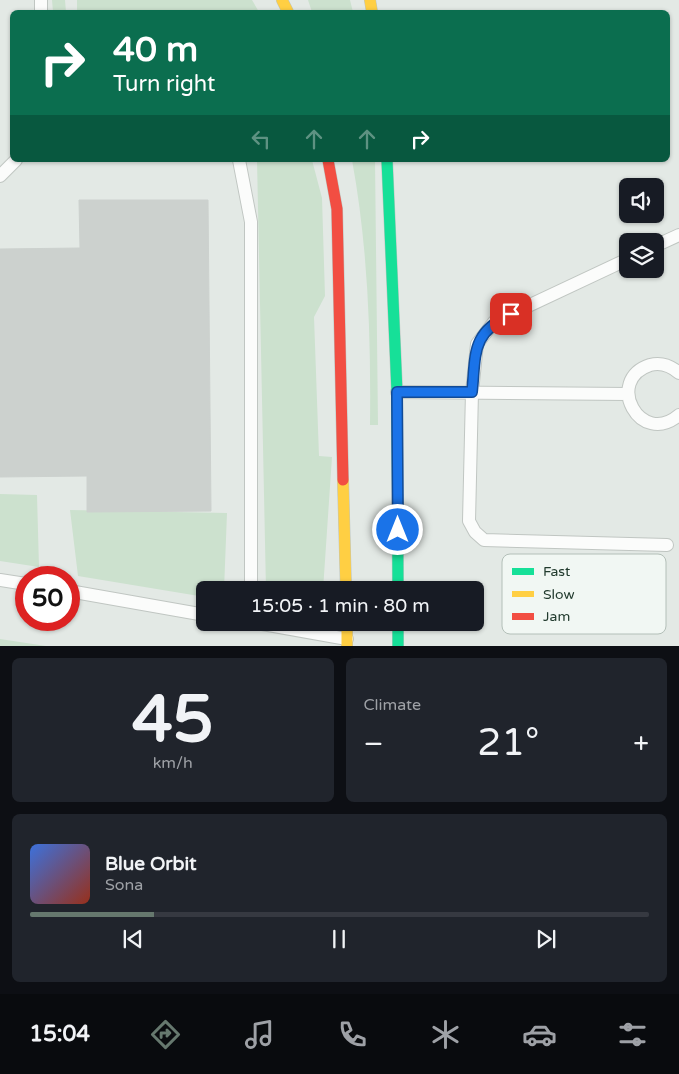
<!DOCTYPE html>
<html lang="en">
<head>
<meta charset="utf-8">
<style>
  body { margin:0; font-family:"Varela Round",sans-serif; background:#20242c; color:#f1f3f6; height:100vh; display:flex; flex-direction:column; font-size:19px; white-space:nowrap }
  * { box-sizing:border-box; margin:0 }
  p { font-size:16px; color:#9ea1a6 }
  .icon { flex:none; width:28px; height:28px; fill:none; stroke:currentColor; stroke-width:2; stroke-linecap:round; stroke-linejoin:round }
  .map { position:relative; height:646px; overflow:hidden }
  .details { display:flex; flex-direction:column; gap:12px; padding:12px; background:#0d0f14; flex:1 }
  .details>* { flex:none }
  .top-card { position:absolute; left:10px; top:10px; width:660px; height:152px; border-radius:8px; box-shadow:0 1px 4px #0004; background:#0b6e4f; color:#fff; overflow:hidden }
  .tools { position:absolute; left:619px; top:178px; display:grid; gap:10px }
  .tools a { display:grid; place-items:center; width:45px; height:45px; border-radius:8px; background:#171b24; box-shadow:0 1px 4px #0004; font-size:25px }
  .speed { position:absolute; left:15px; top:566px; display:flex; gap:10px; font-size:25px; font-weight:700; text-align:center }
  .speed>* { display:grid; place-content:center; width:65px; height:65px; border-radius:50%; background:#171b24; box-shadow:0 1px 4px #0004; line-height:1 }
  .speed .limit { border:8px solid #d22; background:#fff; color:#111 }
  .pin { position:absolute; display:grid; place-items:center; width:42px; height:42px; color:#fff; margin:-21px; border-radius:10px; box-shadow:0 2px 8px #0006 }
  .me { position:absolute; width:55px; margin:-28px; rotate:0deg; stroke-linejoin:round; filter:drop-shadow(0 0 4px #0008) }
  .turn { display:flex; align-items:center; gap:18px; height:105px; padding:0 20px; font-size:22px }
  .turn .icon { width:65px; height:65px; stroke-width:2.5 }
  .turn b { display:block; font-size:35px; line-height:42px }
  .lanes { display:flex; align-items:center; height:48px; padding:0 20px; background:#0003; justify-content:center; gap:25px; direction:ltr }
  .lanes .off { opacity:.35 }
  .big { font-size:38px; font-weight:600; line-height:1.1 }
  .details .card { flex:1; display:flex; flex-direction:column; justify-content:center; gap:8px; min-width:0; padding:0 18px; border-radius:8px; background:#20242c }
  .details .dial { align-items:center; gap:0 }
  .dial b { font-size:65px; line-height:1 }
  .song { display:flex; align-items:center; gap:15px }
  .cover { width:60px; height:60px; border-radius:8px; background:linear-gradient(135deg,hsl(220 70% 55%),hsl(10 70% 35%)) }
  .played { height:5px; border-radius:2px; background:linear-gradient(90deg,#66786e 20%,#363941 20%) }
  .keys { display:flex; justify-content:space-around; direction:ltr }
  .heat { display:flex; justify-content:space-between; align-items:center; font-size:28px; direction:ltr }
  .details .tiles { flex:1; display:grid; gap:12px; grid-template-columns:1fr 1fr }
  .card:last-child { grid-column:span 2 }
  .trip { position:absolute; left:196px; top:581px; width:288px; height:50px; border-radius:8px; background:#171b24; box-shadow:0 1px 4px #0004; font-weight:600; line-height:50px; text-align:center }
  .dock { display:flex; height:80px; justify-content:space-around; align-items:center; background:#090b0e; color:#9ea1a6 }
  .dock .icon { width:35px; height:35px }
  .dock .on { color:#66786e }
  .dock b { font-size:22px; color:#f1f3f6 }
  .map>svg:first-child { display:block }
  .green { fill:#cce1ce }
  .building { fill:#ccd1ce; stroke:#ccd1ce }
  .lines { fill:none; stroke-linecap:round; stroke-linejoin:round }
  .lane-casing { stroke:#c0c6c2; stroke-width:14 }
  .fast-casing { stroke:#bdc5c0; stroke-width:12 }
  .slow-casing { stroke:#bdc5c0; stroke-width:12 }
  .jam-casing { stroke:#bdc5c0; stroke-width:12 }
  .lane { stroke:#fbfcfb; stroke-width:12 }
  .fast { stroke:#16e098; stroke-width:11 }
  .slow { stroke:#ffcf43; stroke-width:11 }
  .jam { stroke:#f24e42; stroke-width:11 }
  .route-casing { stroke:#114b97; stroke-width:12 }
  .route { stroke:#1a73e8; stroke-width:9 }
  .key { fill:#f1f7f3; stroke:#b3bfb8; stroke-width:1 }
  .key-label { font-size:14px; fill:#223b2e }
</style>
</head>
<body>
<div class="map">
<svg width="679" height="647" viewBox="0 0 679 647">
  <rect width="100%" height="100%" fill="#e3e9e5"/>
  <path class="green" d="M 52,0 L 65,0 L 66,12 L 53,12 Z
    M 77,0 L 252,0 L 259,12 L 77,12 Z
    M 308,0 L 350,0 L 353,12 L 312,12 Z
    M 257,160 L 312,160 L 322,198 L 325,296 L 314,317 L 319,456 L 332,457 L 323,590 L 266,590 Z
    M 352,160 L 375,160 L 378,425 L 370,425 C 371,336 368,247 352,160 Z
    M 0,494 L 37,495 L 39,567 L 0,561 Z
    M 70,510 L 227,513 L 224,590 L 205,590 L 205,597 L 78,576 Z
    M 0,639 L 46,646 L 0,646 Z"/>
  <path class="building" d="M 79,200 L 208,200 L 211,511 L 87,512 L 87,476 L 0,477 L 0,249 L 80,248 Z"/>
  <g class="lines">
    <defs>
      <path id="lane" d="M 41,0 L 41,12
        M 239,160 L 251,222 L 251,590
        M 0,176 L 16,160
        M 655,246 L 679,235
        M 628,259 L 494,322 L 477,344 L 472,392 L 469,521 L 475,532 L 484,540 L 667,545
        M 679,373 C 671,366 661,362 650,365 C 604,380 640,448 679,415
        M 397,392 L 628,394
        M 0,580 L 26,584
        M 69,591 L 205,615
        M 251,622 L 347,639"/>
      <path id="fast" d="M 387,160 L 397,392 L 398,590
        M 398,622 L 398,647"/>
      <path id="slow" d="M 282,0 L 288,12
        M 370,0 L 372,12
        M 343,480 L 346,590
        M 347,622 L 347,647"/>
      <path id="jam" d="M 328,160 L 337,209 L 343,480"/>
    </defs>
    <use href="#lane" class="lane-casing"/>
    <use href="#fast" class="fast-casing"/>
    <use href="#slow" class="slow-casing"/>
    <use href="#jam" class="jam-casing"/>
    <use href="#lane" class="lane"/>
    <use href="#fast" class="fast"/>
    <use href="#slow" class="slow"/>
    <use href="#jam" class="jam"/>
  </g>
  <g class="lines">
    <defs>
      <path id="route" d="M 398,530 L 397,392 L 472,392 C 476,353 471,333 511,314"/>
    </defs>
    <use href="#route" class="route-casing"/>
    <use href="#route" class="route"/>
  </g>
  <rect x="502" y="554" width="164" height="80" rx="8" class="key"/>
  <rect x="512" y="568" width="22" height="7" fill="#16e098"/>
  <rect x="512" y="591" width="22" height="6" fill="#ffcf43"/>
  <rect x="512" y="613" width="22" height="7" fill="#f24e42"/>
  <g class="key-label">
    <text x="543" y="576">Fast</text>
    <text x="543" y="599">Slow</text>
    <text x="543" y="621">Jam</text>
  </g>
</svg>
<div class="tools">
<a><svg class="icon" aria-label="sound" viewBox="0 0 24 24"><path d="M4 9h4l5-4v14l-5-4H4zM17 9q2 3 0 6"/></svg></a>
<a><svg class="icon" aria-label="layers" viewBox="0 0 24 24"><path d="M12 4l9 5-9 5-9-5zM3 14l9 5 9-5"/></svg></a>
</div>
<div class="speed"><div class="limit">50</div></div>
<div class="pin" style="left:511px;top:314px;background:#d93025"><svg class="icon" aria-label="arrive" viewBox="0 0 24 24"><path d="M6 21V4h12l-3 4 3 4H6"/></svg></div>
<svg class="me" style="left:398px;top:530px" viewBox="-20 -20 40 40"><circle r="17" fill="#1a73e8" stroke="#fff" stroke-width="3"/><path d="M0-11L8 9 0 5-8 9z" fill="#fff"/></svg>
<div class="trip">15:05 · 1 min · 80 m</div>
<div class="top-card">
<div class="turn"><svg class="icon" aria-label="right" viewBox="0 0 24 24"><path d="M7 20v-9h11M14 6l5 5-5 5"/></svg><div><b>40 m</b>Turn right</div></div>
<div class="lanes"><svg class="icon off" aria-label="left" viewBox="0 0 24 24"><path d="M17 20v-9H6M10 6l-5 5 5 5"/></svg><svg class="icon off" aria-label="ahead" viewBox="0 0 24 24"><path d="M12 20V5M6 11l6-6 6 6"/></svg><svg class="icon off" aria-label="ahead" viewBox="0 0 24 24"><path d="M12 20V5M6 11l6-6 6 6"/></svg><svg class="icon" aria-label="right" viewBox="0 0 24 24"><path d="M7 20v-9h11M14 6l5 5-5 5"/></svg></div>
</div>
</div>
<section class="details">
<div class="tiles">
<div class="card dial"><b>45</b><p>km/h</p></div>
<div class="card"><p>Climate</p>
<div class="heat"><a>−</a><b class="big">21°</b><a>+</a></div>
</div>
<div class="card">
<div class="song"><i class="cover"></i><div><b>Blue Orbit</b><p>Sona</p></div></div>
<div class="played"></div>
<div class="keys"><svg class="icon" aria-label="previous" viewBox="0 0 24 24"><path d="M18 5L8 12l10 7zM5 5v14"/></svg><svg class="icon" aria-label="pause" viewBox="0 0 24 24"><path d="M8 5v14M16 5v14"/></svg><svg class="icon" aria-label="next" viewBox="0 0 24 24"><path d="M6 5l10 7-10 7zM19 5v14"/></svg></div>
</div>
</div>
</section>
<nav class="dock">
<b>15:04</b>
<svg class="icon on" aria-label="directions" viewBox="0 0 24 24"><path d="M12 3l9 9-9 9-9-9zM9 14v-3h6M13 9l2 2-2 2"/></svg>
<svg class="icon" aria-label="music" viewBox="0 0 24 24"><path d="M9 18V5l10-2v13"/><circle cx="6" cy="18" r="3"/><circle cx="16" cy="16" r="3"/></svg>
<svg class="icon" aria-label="phone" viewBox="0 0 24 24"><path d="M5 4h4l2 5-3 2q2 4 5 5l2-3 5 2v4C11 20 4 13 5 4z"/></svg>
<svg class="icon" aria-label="climate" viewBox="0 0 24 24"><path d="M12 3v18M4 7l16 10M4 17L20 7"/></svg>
<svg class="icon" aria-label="car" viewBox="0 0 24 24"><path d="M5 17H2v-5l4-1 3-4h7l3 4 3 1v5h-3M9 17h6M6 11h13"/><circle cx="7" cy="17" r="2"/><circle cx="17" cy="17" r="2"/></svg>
<svg class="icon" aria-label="filters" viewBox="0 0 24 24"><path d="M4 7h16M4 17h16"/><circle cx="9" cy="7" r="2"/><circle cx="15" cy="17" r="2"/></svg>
</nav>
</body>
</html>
